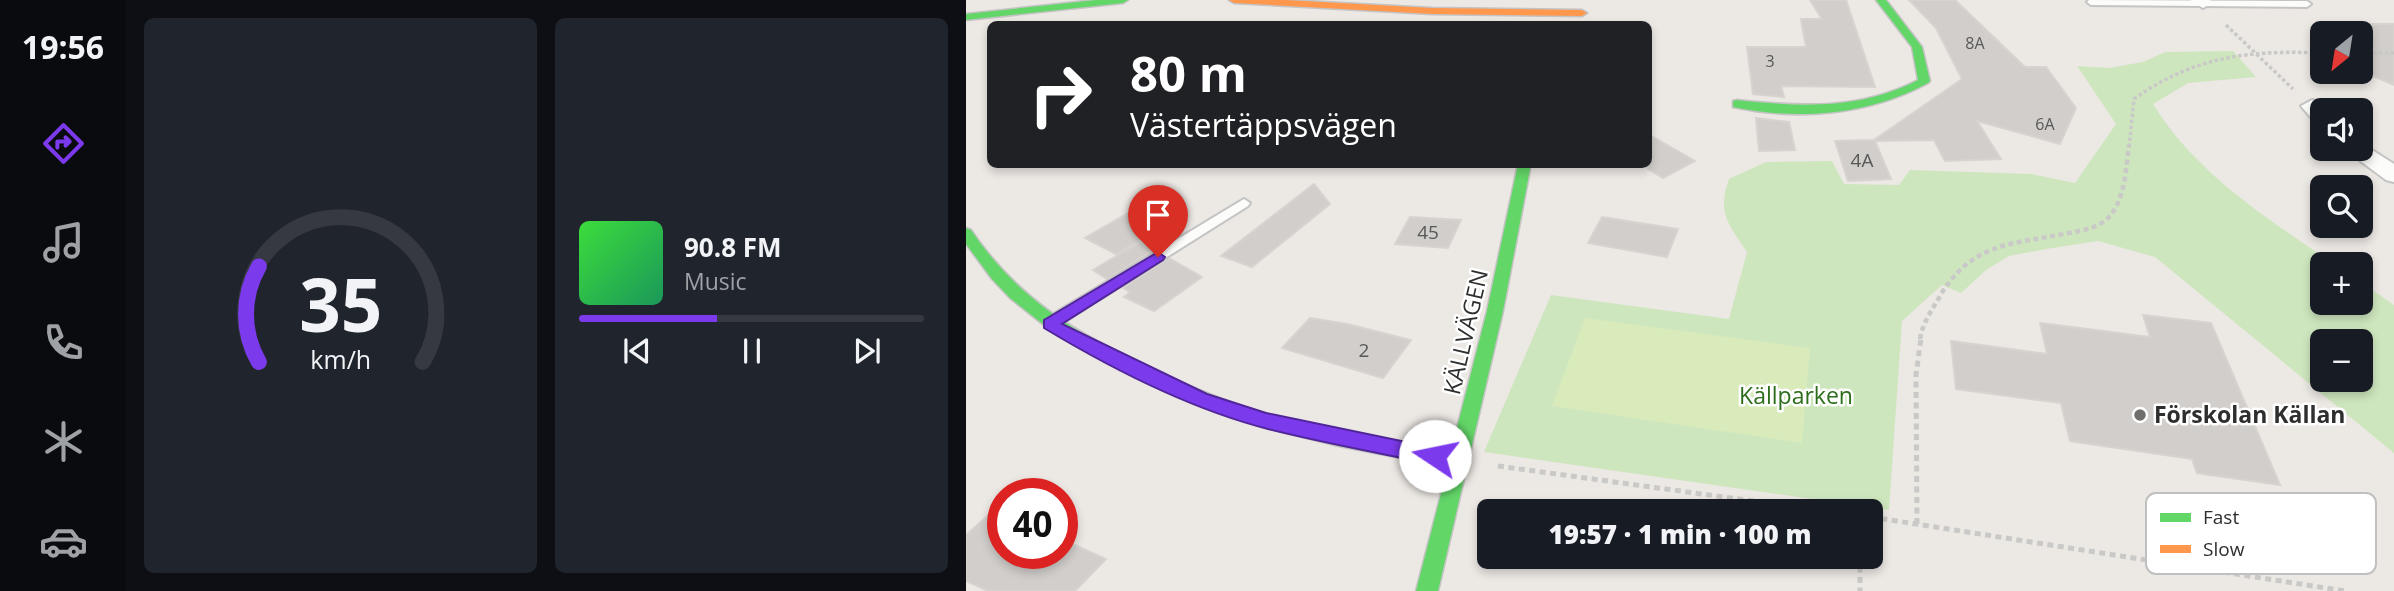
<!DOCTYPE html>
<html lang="en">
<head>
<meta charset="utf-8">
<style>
  body { margin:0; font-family:"Open Sans",sans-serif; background:#20242c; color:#f1f3f6; height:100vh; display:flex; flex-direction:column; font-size:26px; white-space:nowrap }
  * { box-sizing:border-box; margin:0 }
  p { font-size:23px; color:#9ea1a6 }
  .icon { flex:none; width:38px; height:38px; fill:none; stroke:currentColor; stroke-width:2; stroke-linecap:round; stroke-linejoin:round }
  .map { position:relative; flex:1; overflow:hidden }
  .side { display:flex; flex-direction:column; gap:18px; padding:18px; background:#0d0f14; width:840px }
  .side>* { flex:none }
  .hud { position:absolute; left:21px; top:21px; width:665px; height:147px; border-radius:10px; box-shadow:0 4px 10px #0003; background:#202124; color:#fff; overflow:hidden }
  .needle { width:46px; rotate:210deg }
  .controls { position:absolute; left:1344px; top:21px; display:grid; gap:14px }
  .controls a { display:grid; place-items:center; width:63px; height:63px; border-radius:10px; background:#171b24; box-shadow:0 4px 10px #0003; font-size:35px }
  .speed { position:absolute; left:21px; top:478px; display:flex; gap:14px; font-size:35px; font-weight:700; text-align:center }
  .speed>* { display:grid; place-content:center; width:91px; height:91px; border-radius:50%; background:#171b24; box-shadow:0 4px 10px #0003; line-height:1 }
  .speed .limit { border:10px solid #d22; background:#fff; color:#111 }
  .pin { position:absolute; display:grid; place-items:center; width:60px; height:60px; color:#fff; margin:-72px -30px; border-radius:50% 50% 50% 0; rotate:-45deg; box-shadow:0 0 7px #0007 }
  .pin .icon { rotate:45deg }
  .me { position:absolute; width:77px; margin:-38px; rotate:281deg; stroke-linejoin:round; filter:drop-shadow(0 0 5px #0008) }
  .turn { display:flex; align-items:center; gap:24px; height:147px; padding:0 28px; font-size:32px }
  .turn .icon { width:91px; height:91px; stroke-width:2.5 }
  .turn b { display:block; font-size:49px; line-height:60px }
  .side .widget { flex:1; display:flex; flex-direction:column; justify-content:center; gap:10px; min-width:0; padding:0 24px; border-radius:10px; background:#20242c }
  .side .dial { align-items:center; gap:0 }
  .dial svg { height:182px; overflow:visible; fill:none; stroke:#363941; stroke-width:7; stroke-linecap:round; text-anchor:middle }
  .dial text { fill:#f1f3f6; stroke:none }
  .song { display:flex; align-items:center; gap:21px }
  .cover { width:84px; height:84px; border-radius:10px; background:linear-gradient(135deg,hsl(120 70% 55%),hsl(150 70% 35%)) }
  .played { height:7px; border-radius:4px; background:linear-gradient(90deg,#7c3aed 40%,#363941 40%) }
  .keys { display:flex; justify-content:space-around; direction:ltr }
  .side .tiles { flex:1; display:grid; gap:18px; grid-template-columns:repeat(2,1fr) }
  .trip { position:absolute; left:511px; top:499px; width:406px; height:70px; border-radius:10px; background:#171b24; box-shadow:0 4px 10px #0003; font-weight:800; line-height:70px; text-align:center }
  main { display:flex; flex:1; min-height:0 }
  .menu { display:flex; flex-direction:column; width:126px; justify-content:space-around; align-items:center; background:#090b0e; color:#9ea1a6 }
  .menu .icon { width:49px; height:49px }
  .menu .selected { color:#7c3aed }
  .menu b { font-size:32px; color:#f1f3f6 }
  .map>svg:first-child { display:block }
  .green { fill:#cee6be; fill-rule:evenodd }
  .pitch { fill:#d9eabb }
  .building { fill:#d1cecb; stroke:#d7d4d0; stroke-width:2 }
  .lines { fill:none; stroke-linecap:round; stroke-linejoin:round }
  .lane-casing { stroke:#c5c4c5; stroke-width:4 }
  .street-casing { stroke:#c5c4c5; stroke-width:4 }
  .fast-casing { stroke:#c5c4c5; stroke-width:3 }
  .slow-casing { stroke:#c5c4c5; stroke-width:3 }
  .path-far2 { stroke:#c9c9c8; stroke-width:3.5; stroke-dasharray:3.5 2.5; stroke-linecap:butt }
  .path-far1 { stroke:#c9c9c8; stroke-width:4.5; stroke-dasharray:5 3.5; stroke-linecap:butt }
  .path { stroke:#c9c9c8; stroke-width:5; stroke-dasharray:6 4.5; stroke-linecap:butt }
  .lane { fill:#fcfcfb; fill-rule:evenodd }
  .street { fill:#fcfcfb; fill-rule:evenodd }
  .fast { fill:#63d668; fill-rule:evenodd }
  .slow { fill:#ff974d; fill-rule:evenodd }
  .route { fill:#7c3aed; stroke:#51269a; stroke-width:2 }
  .poi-dot { fill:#706f6e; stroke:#fff; stroke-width:2.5 }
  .labels { text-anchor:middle; stroke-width:5; stroke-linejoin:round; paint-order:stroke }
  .far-number-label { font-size:16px; fill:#585857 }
  .number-label { font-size:19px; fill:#585857 }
  .street-label { font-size:23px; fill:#2e2e2e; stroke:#fff }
  .park-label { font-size:23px; fill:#2c6e1b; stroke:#fff }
  .poi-label { font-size:23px; font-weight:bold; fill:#2e2e2e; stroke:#fff; text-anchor:start }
  .key { fill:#fff; stroke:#c0c0c0; stroke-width:2 }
  .key-label { font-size:19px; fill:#2e2e2e }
</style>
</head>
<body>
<main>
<nav class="menu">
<b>19:56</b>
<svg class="icon selected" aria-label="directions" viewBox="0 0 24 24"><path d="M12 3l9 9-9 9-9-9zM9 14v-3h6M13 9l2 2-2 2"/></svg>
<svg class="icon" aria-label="music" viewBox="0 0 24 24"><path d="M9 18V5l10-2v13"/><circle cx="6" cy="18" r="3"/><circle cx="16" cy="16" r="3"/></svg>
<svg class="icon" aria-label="phone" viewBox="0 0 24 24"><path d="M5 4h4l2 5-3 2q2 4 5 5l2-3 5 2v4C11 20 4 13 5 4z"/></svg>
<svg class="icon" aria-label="climate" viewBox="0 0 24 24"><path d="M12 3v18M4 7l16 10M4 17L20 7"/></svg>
<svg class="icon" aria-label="car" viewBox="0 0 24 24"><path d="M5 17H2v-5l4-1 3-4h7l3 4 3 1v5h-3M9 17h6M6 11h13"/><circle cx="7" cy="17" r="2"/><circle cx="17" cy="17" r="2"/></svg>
</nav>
<section class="side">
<div class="tiles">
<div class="widget dial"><svg viewBox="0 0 100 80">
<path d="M14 69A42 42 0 1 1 86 69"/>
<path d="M14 69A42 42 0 0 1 14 27" stroke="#7c3aed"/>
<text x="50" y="56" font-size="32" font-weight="700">35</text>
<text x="50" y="72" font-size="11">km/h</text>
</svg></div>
<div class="widget">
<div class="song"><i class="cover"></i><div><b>90.8 FM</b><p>Music</p></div></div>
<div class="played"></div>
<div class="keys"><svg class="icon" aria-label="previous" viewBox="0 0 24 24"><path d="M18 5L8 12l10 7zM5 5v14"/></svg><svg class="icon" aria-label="pause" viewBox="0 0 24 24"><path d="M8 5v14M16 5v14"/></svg><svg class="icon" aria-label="next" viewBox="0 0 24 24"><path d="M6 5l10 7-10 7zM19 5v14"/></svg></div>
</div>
</div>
</section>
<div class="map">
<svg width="1428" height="591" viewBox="0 0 1428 591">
  <rect width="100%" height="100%" fill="#ece8e4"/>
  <path class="green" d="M 1267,51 L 1290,77 L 1222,83 L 1187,104 C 1231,175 1301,218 1368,264 L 1356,264 L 1356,303 L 1395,303 L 1395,282 L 1428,305 L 1428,453 L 1189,257 L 1132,241 L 1080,249 L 1043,256 L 1020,270 L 995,293 L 976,285 L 936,321 L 923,510 L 518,452 L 585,295 L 763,319 L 781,252 C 762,223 751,213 763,179 L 800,162 L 866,161 L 878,184 L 933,185 L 944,170 L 1065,174 L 1109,183 L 1150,124 L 1111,66 L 1143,68 L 1177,62 L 1199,52 ZM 1356,341 L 1395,341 L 1395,380 L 1356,380 Z"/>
  <path class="pitch" d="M 619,318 L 844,348 L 836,443 L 586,406 Z"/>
  <path class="building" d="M 844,0 L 880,0 L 909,87 L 815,86 L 818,97 L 787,94 L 781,47 L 840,47 L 835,19 L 856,19 Z
    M 943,0 L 989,0 L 1059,67 L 1080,67 L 1110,108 L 1094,144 L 1011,121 L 1035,159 L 979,161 L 968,140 L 909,141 L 925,179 L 882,181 L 869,141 L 908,140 L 996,79 L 970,28 Z
    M 1395,24 L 1428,24 L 1428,85 L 1395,71 Z
    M 790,118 L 823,122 L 829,150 L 793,151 Z
    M 682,134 L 729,161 L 697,178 L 682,169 Z
    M 348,184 L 364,204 L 286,267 L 255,256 Z
    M 190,197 L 221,212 L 150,254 L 119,238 Z
    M 444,217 L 495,220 L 482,248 L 429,244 Z
    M 636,217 L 712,229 L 701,257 L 622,243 Z
    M 174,242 L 188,250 L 141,279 L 127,270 Z
    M 203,258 L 236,277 L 188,311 L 158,297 L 164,292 L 157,288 Z
    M 1177,315 L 1245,323 L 1314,485 L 1231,473 L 1226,459 L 1104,441 L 1095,403 L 990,389 L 985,341 L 1081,354 L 1074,323 L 1184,337 Z
    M 344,318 L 381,324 L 445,340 L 417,378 L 316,348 Z
    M 37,502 L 37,553 L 96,553 L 96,539 L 140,559 L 109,591 L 22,591 L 0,581 L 0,535 Z"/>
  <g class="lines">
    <defs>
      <path id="lane" d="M 1123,0 L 1341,1 L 1345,4 L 1341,7 L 1125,5 L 1121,2 Z
        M 278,199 L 284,203 L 282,206 L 91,326 L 81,326 L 79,322 L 81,318 Z"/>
      <path id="street" d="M 1224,0 L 1244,0 L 1246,3 L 1237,8 Z
        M 1346,100 L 1353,102 L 1362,110 L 1356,110 L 1356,122 L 1348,121 L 1335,106 Z
        M 1395,143 L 1428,164 L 1428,182 L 1420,180 L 1385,154 L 1382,149 L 1395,149 Z"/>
      <path id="fast" d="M 130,0 L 162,0 L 157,3 L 0,20 L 0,14 Z
        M 910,0 L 920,0 L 956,47 L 964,81 L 962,83 C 903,115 832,121 767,107 L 767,101 L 771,100 C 835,107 894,110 952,80 L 946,47 Z
        M 552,164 L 565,164 L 537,311 L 472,591 L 450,591 L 482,467 L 373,446 L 301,428 L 240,407 L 152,368 L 83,329 L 44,298 L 26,279 L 0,244 L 0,228 L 5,230 C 49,295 104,330 174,363 C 209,380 245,396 282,408 C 348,429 417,439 485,451 L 521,311 Z"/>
      <path id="slow" d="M 263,0 L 320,0 L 466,8 L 616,10 L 621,13 L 616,16 L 466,14 L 268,3 Z"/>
    </defs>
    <use href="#lane" class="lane-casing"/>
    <use href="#street" class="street-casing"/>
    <use href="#fast" class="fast-casing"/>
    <use href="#slow" class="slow-casing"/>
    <path class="path-far2" d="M 1260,25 L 1327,89
      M 1395,53 L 1428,53
      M 1163,147 L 1168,99 C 1228,56 1284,50 1356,53"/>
    <path class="path-far1" d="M 954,339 C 957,321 968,307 977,291 C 1010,241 1049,244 1103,233 C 1118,230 1132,228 1143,217 C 1159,200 1160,168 1163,145"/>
    <path class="path" d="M 532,466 L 860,511
      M 905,517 L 1379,591
      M 951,524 L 950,375 L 955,338
      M 894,556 L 894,591"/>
    <use href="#lane" class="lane"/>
    <use href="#street" class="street"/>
    <use href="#fast" class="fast"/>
    <use href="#slow" class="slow"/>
  </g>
  <path class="route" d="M 192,252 L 199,257 L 197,260 L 96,324 L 241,394 L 300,413 L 469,448 L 476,451 L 479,456 L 476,462 L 469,465 C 414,453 357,443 302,429 C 224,409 146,369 78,328 L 78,320 Z"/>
  <circle class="poi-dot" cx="1174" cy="415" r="7"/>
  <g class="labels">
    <g class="far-number-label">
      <text x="1009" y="49">8A</text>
      <text x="804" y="67">3</text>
      <text x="1079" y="130">6A</text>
    </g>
    <g class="number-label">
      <text x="896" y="167">4A</text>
      <text x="462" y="239">45</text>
      <text x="398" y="357">2</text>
    </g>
    <g class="street-label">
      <text transform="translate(500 332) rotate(-77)" y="8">KÄLLVÄGEN</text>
    </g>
    <g class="park-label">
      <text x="830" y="404">Källparken</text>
    </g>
    <g class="poi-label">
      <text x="1188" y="423">Förskolan Källan</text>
    </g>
  </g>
  <rect x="1180" y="493" width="230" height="81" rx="10" class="key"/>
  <rect x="1194" y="513" width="31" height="9" fill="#63d668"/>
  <rect x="1194" y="545" width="31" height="8" fill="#ff974d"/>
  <g class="key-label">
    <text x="1237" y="524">Fast</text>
    <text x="1237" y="556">Slow</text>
  </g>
</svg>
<div class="controls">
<a><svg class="needle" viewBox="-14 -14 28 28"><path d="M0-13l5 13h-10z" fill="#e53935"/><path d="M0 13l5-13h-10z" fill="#9ea1a6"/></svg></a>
<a><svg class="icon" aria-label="sound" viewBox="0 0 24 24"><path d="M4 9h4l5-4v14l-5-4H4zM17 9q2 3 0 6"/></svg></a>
<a><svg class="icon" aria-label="search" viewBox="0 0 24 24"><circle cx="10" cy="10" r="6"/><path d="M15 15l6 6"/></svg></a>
<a>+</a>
<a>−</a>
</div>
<div class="speed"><div class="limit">40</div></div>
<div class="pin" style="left:192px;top:257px;background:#d93025"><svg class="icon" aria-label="arrive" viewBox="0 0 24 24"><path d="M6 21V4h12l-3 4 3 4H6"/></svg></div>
<svg class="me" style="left:469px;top:456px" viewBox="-20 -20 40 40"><circle r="19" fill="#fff"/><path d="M0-13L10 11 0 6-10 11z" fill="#7c3aed"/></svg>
<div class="trip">19:57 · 1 min · 100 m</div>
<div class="hud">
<div class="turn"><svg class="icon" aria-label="right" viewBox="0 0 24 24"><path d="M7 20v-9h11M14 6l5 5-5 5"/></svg><div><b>80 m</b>Västertäppsvägen</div></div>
</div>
</div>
</main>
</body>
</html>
